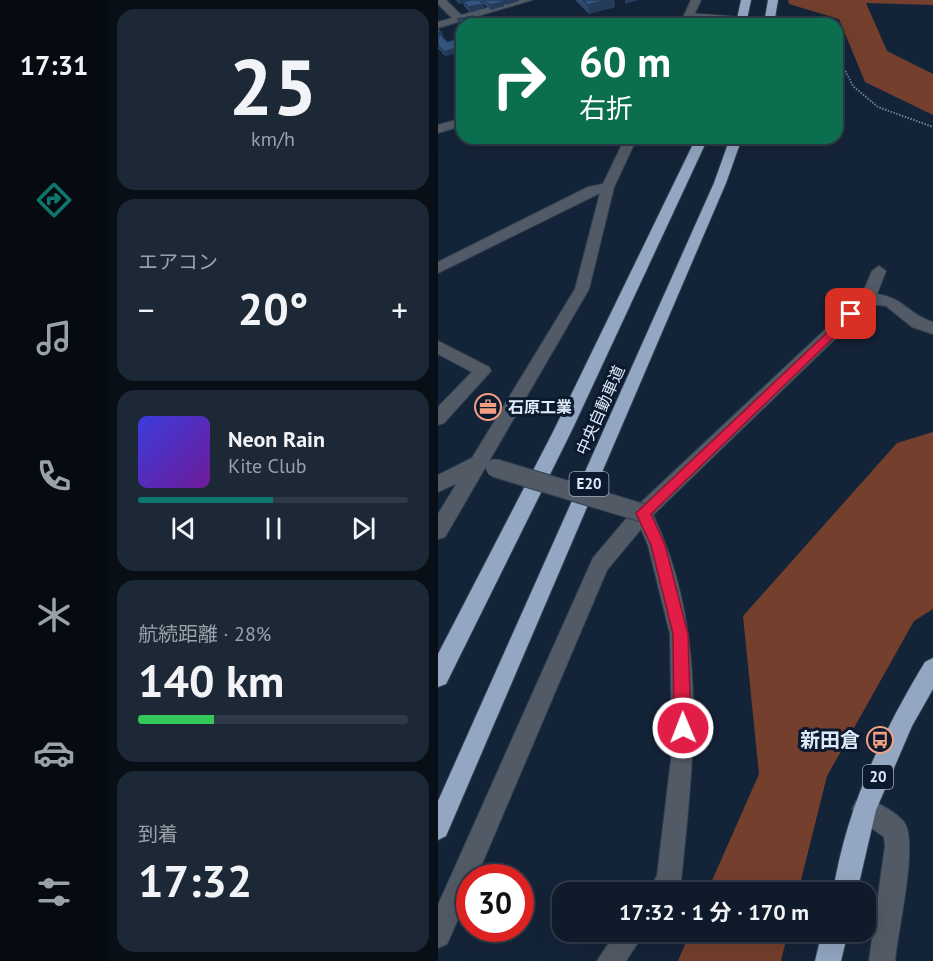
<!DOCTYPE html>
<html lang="ja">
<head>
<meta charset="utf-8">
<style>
  body { margin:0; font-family:"PT Sans","Noto Sans JP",sans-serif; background:#1d2836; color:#f1f3f6; height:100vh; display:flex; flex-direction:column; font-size:22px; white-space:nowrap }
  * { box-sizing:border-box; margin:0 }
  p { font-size:20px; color:#9ba1a8 }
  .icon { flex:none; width:33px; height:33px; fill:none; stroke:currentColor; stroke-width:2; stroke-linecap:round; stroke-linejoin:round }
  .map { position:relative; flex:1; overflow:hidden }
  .panel { display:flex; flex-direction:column; gap:9px; padding:9px; background:#080f17; width:330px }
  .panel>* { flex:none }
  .guide { position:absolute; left:18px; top:18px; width:387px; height:126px; border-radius:18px; box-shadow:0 6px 24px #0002,0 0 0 2px #2f3947; background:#0b6e4f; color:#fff; overflow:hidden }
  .speed { position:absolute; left:18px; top:864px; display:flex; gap:12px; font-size:30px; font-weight:700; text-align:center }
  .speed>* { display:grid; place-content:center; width:78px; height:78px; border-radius:50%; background:#0f1b2a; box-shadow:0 6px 24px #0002,0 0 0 2px #2f3947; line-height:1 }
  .speed .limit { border:9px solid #d22; background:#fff; color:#111 }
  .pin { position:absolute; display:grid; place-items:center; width:51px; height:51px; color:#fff; margin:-26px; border-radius:12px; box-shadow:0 3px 9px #0006 }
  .me { position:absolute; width:66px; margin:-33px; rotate:359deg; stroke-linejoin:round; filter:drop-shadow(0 0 4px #0008) }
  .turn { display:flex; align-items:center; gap:21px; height:126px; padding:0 24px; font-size:27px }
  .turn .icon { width:78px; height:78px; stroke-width:2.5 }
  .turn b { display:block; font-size:42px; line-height:51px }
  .big { font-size:45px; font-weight:700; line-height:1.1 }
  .panel .widget { flex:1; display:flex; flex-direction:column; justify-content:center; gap:9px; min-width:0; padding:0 21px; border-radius:18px; background:#1d2836 }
  .panel .dial { align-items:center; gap:0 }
  .dial b { font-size:78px; line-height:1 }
  .song { display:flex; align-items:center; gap:18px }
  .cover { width:72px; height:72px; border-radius:9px; background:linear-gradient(135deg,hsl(240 70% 55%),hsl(280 70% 35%)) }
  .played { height:6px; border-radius:3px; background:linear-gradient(90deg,#0f766e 50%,#2f3947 50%) }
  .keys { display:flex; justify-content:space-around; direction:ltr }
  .heat { display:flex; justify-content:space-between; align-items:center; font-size:33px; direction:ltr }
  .charge { height:9px; border-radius:4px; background:linear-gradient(90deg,#34c759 28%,#2f3947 0) }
  .trip { position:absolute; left:114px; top:882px; width:324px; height:60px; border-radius:18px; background:#0f1b2a; box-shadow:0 6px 24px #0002,0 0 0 2px #2f3947; font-weight:700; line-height:60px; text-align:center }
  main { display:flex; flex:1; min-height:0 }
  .dock { display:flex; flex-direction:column; width:108px; justify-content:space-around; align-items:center; background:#060b11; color:#9ba1a8 }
  .dock .icon { width:42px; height:42px }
  .dock .selected { color:#0f766e }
  .dock b { font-size:27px; color:#f1f3f6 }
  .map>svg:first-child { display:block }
  .forest { fill:#743f2d }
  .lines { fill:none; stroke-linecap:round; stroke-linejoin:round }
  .minor-casing { stroke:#304053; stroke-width:2 }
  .highway-casing { stroke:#304053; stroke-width:2 }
  .path { stroke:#728091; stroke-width:2; stroke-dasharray:1.5 1.5; stroke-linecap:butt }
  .minor { fill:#525b65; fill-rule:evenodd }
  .highway { fill:#93a7c2; fill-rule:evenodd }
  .minor-bridge-far1-casing { stroke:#304053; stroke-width:12; stroke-linecap:butt }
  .minor-bridge-casing { stroke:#304053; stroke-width:20; stroke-linecap:butt }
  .minor-bridge-far1 { stroke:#525b65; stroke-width:11 }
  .minor-bridge { stroke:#525b65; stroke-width:18 }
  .wall { fill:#2e4a6e }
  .shaded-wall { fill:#253c5a }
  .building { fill:#355680; stroke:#253c5a; stroke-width:1.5 }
  .route { fill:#e11d48; stroke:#92132f; stroke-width:1.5 }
  .labels { text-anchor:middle; stroke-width:6; stroke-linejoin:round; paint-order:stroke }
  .shield { fill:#0b1a2e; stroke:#9facbb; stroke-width:1.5 }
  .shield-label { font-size:15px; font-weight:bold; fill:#dfeaf8 }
  .poi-label { font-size:16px; font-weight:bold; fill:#dfeaf8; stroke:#0b1a2e; text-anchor:start }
  .street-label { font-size:16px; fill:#dfeaf8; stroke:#0b1a2e }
  .near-poi-label { font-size:20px; font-weight:bold; fill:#dfeaf8; stroke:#0b1a2e; text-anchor:end }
</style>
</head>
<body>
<main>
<nav class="dock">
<b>17:31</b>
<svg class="icon selected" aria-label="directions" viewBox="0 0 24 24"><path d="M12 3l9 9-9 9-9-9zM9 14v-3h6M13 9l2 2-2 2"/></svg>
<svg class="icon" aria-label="music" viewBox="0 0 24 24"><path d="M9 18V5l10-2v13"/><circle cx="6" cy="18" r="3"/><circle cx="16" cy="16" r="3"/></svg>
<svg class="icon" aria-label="phone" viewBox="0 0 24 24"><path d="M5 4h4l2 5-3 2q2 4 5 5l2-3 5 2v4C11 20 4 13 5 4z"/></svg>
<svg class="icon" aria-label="climate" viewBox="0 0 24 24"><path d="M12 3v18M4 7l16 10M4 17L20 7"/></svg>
<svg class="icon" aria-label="car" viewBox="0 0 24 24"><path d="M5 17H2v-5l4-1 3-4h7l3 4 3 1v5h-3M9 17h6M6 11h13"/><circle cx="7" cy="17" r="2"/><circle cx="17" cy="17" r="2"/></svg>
<svg class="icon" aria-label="filters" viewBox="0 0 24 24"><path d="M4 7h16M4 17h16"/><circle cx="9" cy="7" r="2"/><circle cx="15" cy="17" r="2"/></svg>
</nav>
<section class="panel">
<div class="widget dial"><b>25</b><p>km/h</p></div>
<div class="widget"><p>エアコン</p>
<div class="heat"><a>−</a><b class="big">20°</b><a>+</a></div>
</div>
<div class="widget">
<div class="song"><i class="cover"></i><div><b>Neon Rain</b><p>Kite Club</p></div></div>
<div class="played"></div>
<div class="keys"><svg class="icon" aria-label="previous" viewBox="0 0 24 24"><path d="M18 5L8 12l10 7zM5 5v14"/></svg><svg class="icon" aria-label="pause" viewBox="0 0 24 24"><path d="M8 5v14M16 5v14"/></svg><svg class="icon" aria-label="next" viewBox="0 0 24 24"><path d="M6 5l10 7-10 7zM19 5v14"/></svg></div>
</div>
<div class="widget"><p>航続距離 · 28%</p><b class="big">140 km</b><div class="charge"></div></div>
<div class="widget"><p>到着</p><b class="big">17:32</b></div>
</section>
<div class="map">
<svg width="495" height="961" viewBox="0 0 495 961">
  <rect width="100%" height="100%" fill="#142438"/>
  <path class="forest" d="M 350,0 L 495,0 L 495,5 L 428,3 L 449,51 L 495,74 L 495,115 L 427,82 L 401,19 L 351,4 Z
    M 495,432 L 495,609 L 476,621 L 389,776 L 360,892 L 269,892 L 321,774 L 305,616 L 459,443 Z
    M 252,932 L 350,932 L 343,961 L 240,961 Z"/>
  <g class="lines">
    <defs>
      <path id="minor" d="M 0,0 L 8,0 L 23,15 L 78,0 L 94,0 L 0,28 L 0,22 L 14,18 L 0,4 Z
        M 253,0 L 263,0 L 252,24 L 242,24 Z
        M 24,118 L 24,126 L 0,133 L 0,125 Z
        M 187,138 L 199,138 L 176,187 L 151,289 L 7,537 L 0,539 L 0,514 L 19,483 L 0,492 L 0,475 L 34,458 L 137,289 L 162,193 L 0,273 L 0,262 L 150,187 L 165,184 Z
        M 441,266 L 448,271 L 439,294 C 466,298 471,315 495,322 L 495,334 L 474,327 L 448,306 L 433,304 L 215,515 C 271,632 256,756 243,881 L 238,892 L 209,892 L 219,876 L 234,751 L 232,634 L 210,545 L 203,529 L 169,570 L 38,878 L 32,878 L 32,892 L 9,944 L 0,948 L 0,905 L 155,558 L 198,507 L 424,295 L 434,271 Z
        M 0,341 L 51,367 L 53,371 L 6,423 L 0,425 L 0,407 L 34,372 L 0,354 Z
        M 426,797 C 438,802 458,812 466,822 C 481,842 459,933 457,961 L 431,961 L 447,846 L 446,837 L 418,817 L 414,809 L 418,801 Z
        M 178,932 L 207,932 L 188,961 L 159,961 Z"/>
      <path id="highway" d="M 303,0 L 313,0 L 308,24 L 298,24 Z
        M 330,0 L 340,0 L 336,24 L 326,24 Z
        M 258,138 L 270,138 L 134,430 L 8,684 L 0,687 L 0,654 L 116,430 Z
        M 292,138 L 304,138 L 288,183 L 8,836 L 0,840 L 0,801 L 276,183 Z
        M 495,658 L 495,689 L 474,726 L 438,810 L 419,892 L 395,892 C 408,809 444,733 487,662 Z
        M 384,932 L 410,932 L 403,961 L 377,961 Z"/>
    </defs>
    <use href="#minor" class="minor-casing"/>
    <use href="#highway" class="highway-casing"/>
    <path class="path" d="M 399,55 L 415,86 L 440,107 L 495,127"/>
    <use href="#minor" class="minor"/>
    <use href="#highway" class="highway"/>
    <defs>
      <path id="minor-bridge-far1" d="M 259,19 L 325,24"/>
      <path id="minor-bridge" d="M 57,468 L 205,513"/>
    </defs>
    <use href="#minor-bridge-far1" class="minor-bridge-far1-casing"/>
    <use href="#minor-bridge" class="minor-bridge-casing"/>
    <use href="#minor-bridge-far1" class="minor-bridge-far1"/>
    <use href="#minor-bridge" class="minor-bridge"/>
  </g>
  <path class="wall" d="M 18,0 L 81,0 L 81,1 L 67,5 L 66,3 L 66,6 L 53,10 L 42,1 L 45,4 L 46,8 L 32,12 L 26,6 L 25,2 L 21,4 Z
    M 137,0 L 176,0 L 177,7 L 151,14 Z
    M 0,27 L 5,36 L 4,36 L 9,42 L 22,47 L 23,52 L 7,56 L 1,49 L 0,50 Z"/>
  <path class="shaded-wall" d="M 20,0 L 35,0 L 21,4 Z
    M 66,0 L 81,0 L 81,1 L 67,5 Z
    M 168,0 L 176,0 L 177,7 L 151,14 L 150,5 Z
    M 187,0 L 201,0 L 187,4 Z
    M 66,2 L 66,6 L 53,10 L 52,5 Z
    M 45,4 L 46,8 L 32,12 L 31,7 Z
    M 4,31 L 5,36 L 0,37 L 0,32 Z
    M 22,47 L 23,52 L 7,56 L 6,52 Z"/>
  <path class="building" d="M 32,0 L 41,0 L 45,4 L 31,7 L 25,2 Z
    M 45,0 L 63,0 L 66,2 L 52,5 Z
    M 145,0 L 168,0 L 150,5 Z
    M 35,16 L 41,22 L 33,24 L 24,24 L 20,19 Z
    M 3,35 L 9,42 L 16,40 L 22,47 L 6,52 L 0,45 L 0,36 Z"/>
  <path class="route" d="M 413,310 L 419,314 L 417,317 L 213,514 L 227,545 L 250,634 L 253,728 L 251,734 L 245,736 L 239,734 L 236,728 L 235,634 L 213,545 L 198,513 Z"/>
  <defs>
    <symbol id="office-ring" viewBox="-11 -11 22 22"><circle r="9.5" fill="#0b1a2e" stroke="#f39f84" stroke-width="1.5"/><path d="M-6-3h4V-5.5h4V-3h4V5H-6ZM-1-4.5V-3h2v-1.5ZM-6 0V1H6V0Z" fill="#f39f84"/></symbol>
    <symbol id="bus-ring" viewBox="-11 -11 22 22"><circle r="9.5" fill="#0b1a2e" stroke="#f39f84" stroke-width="1.5"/><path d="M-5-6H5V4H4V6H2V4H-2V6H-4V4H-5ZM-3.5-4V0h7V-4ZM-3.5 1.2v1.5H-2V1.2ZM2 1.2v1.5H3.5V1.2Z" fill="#f39f84"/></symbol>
  </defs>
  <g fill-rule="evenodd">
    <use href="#office-ring" x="35" y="392" width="30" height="30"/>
    <use href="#bus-ring" x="427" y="725" width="30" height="30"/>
  </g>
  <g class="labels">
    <g class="shield">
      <rect x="131.5" y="472" width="39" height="24" rx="4.5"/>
      <rect x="425" y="765" width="30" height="24" rx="4.5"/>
    </g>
    <g class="shield-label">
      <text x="151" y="489">E20</text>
      <text x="440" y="782">20</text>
    </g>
    <g class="poi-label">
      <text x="70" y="413">石原工業</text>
    </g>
    <g class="street-label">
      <text transform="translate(162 410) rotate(-66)" y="6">中央自動車道</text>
    </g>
    <g class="near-poi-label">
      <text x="422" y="747">新田倉</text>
    </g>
  </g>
</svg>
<div class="speed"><div class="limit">30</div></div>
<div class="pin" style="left:413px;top:314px;background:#d93025"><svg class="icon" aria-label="arrive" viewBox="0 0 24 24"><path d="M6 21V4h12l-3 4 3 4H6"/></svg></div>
<svg class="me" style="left:245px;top:728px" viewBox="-20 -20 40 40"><circle r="17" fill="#e11d48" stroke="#fff" stroke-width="3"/><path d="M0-11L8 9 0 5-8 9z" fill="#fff"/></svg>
<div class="trip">17:32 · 1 分 · 170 m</div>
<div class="guide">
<div class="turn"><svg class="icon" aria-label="right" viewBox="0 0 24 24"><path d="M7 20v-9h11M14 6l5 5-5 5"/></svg><div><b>60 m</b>右折</div></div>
</div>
</div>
</main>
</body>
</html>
